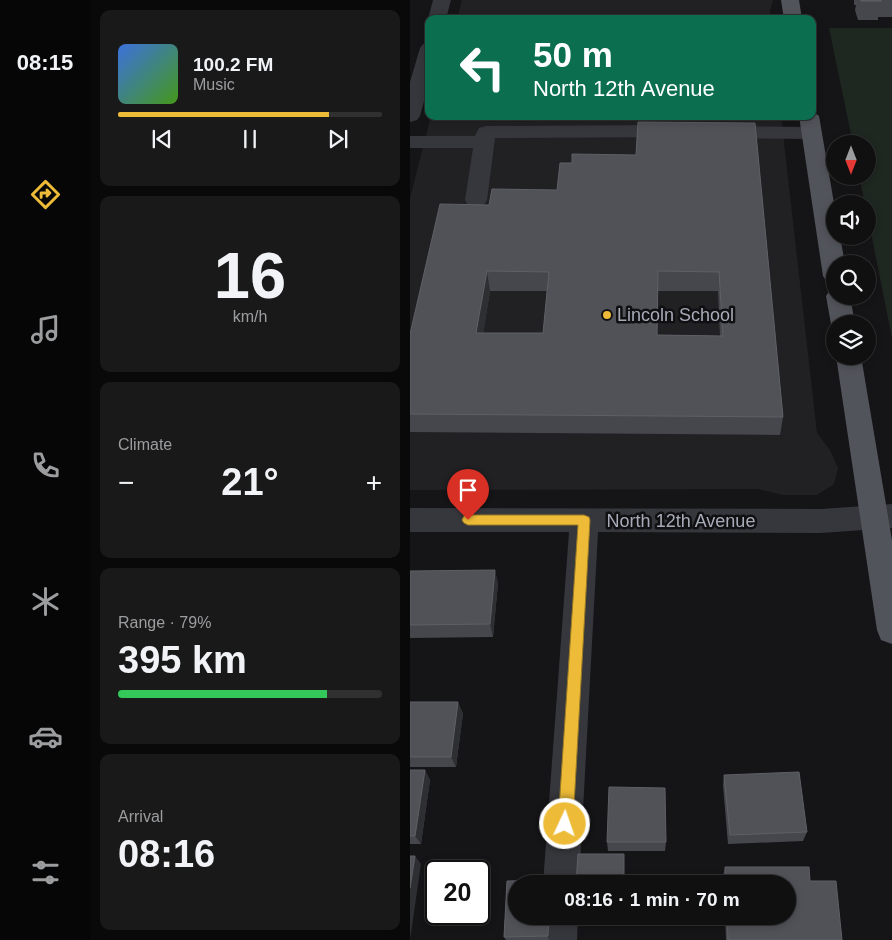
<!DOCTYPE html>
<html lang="en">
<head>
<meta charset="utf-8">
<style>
  body { margin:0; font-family:Arial,sans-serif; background:#19191a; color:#f1f3f6; height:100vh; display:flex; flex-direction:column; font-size:19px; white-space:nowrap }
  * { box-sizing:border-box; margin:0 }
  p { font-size:16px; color:#9c9d9f }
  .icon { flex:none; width:28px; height:28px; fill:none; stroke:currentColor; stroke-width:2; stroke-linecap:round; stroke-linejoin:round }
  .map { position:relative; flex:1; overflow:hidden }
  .side { display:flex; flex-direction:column; gap:10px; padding:10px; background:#090909; width:320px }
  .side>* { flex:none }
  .guide { position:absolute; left:15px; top:15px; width:391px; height:105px; border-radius:10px; box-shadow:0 2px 8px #0003,0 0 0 1px #303031; background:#0b6e4f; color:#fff; overflow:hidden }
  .needle { width:32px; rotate:180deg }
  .controls { position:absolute; left:416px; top:135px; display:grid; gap:10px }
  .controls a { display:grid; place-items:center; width:50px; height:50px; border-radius:50%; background:#101011; box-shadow:0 2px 8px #0003,0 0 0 1px #303031; font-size:25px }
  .speed { position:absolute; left:15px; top:860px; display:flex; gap:10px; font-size:25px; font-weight:700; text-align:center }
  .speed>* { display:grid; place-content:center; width:65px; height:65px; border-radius:50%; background:#101011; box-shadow:0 2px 8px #0003,0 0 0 1px #303031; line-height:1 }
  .speed .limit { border:2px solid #111; border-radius:8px; background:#fff; color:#111 }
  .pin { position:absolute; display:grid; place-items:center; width:42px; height:42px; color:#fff; margin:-51px -21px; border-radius:50% 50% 50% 0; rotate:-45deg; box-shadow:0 0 5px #0007 }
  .pin .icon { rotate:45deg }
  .me { position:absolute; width:55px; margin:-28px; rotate:3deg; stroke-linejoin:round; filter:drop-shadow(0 0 4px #0008) }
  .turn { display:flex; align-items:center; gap:18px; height:105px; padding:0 25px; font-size:22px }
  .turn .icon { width:65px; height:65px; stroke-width:2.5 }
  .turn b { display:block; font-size:35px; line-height:42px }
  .big { font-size:38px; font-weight:600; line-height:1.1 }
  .side .widget { flex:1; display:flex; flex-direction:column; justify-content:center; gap:8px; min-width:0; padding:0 18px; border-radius:10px; background:#19191a }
  .side .dial { align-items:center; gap:0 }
  .dial b { font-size:65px; line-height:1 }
  .song { display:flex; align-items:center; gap:15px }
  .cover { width:60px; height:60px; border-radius:8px; background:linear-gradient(135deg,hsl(220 70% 55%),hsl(100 70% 35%)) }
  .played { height:5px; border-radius:2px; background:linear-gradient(90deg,#edbb37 80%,#303031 80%) }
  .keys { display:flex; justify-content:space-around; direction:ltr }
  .heat { display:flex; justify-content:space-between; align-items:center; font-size:28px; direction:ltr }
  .charge { height:8px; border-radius:4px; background:linear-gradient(90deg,#34c759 79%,#303031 0) }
  .trip { position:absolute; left:98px; top:875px; width:288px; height:50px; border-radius:25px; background:#101011; box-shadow:0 2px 8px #0003,0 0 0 1px #303031; font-weight:600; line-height:50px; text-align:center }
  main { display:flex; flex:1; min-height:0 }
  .tab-bar { display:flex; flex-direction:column; width:90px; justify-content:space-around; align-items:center; background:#060607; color:#9c9d9f }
  .tab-bar .icon { width:35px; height:35px }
  .tab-bar .current { color:#edbb37 }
  .tab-bar b { font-size:22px; color:#f1f3f6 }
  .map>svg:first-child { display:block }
  .built { fill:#212124 }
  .green { fill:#1f2721 }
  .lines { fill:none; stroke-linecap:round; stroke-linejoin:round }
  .minor { fill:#36373c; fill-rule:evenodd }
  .major { fill:#52545b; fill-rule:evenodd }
  .wall { fill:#46474c; fill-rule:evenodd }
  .shaded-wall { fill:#2e2f32 }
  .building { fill:#515258; stroke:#5e6066; fill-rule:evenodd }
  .route { fill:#edbb37; stroke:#9a7a24 }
  .poi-dot { fill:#edbb37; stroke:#101012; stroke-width:2 }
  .labels { text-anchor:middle; stroke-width:5; stroke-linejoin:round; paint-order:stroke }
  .poi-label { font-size:18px; fill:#a7abb7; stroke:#101012; text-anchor:start }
  .street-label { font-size:18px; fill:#a7abb7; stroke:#101012 }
</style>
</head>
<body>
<main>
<nav class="tab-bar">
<b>08:15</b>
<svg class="icon current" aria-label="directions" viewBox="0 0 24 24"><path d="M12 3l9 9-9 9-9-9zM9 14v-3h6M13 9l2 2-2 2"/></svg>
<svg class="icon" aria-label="music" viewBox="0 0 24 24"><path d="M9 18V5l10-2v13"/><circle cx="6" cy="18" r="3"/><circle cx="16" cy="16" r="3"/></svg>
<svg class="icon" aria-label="phone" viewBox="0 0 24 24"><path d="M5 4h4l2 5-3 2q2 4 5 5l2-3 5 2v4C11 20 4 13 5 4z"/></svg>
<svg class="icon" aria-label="climate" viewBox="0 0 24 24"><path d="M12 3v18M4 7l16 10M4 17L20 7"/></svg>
<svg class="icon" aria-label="car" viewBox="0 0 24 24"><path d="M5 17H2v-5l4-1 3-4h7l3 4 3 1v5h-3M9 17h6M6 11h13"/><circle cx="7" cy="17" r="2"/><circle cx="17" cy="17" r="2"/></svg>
<svg class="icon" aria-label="filters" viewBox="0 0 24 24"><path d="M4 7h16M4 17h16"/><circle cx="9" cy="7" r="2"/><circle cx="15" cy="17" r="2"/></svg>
</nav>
<section class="side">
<div class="widget">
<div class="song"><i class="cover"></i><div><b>100.2 FM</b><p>Music</p></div></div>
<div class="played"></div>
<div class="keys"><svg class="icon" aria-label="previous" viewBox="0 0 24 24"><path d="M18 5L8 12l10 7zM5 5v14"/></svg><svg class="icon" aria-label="pause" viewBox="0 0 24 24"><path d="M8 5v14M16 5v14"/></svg><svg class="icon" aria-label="next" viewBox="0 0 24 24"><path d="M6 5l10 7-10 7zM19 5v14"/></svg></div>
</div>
<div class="widget dial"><b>16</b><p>km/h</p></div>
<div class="widget"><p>Climate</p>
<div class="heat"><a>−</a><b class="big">21°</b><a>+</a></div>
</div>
<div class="widget"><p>Range · 79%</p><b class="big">395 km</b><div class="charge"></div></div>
<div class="widget"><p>Arrival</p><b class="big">08:16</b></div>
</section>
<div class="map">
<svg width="482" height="940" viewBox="0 0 482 940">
  <rect width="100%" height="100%" fill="#151517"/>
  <path class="built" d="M 52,0 L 363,0 L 360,11 L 360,19 L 47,19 Z
    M 21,116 L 371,116 L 407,433 L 420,450 L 428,468 L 424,484 L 407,495 L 373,495 L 348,489 L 0,490 L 0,198 Z"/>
  <path class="green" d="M 419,28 L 482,28 L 482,338 L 458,218 L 458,204 L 455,204 L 449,176 L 458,176 L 458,144 L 443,144 Z"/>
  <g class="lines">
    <path class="minor" d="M 23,0 L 41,0 L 36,19 L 18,19 Z
      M 19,43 L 19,83 L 10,116 L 7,120 L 0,122 L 0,82 L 10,48 L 13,44 Z
      M 265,125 L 272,127 L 275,131 L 272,135 L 265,137 L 85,138 L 77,200 L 74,205 L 66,207 L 58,205 L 55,200 L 63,148 L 0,148 L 0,136 L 65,136 L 69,128 L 76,126 Z
      M 308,126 L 402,127 L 409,129 L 412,133 L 409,137 L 402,139 L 308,138 L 301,136 L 298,132 L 301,128 Z
      M 482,504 L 482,528 L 411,533 L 188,532 L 169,884 L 133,884 L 159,532 L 0,532 L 0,508 L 411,509 Z
      M 130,916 L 168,916 L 167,940 L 129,940 Z"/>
    <path class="major" d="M 371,0 L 389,0 L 392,19 L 374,19 Z
      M 402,111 L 409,116 L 425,209 L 425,236 L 430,236 L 435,264 L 425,264 L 425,284 L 417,282 L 413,276 L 389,116 L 402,116 Z
      M 425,289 L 425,296 L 440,296 L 445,324 L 425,324 L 425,330 L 421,324 L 416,296 L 420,290 Z
      M 426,356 L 451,356 L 482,540 L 482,644 L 471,640 L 467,630 Z"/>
  </g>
  <path class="wall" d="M 444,0 L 482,0 L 482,17 L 468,17 L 468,20 L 448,20 L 445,10 L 446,5 L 444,5 Z
    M 345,123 L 373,417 L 370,435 L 0,432 L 0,334 L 147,190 L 162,163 L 226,155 ZM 80,291 L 137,291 L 133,333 L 73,333 ZM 248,291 L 308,291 L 310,336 L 247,335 Z
    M 0,571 L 88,583 L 83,637 L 0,638 Z
    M 0,702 L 53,713 L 46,767 L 0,767 Z
    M 0,770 L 15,770 L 20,780 L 11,844 L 0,844 Z
    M 314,775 L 397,832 L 393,841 L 318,844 L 313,785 Z
    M 197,842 L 256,842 L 255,851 L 198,851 Z
    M 315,867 L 400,881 L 432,940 L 316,940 L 315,916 L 376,916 L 376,884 L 314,884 L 313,876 Z
    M 140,880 L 142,884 L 106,884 L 106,916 L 140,916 L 139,940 L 96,940 L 94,937 L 97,881 Z"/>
  <path class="shaded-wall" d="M 77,271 L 80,291 L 70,353 L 66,333 Z
    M 85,570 L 88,583 L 83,637 L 80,624 Z
    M 48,702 L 53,713 L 46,767 L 41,757 Z
    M 15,770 L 20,780 L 11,844 L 5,836 Z
    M 5,856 L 11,864 L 0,940 L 0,888 Z
    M 139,916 L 140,916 L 139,940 L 138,936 Z"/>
  <path class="building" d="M 451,0 L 471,0 L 471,1 L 451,1 Z
    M 228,122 L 345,123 L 373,417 L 0,414 L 0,334 L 30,204 L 79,205 L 82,189 L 147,190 L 150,163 L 162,163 L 162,154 L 226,155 ZM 77,271 L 139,272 L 133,333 L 66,333 ZM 248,271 L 309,272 L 313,336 L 247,335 Z
    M 85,570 L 80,624 L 0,625 L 0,571 Z
    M 0,702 L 48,702 L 41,757 L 0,757 Z
    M 0,770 L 15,770 L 5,836 L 0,836 Z
    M 389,772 L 397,832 L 320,835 L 314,775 Z
    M 199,787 L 255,788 L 256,842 L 197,842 Z
    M 168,854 L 214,854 L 214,884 L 166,884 Z
    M 0,856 L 5,856 L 0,888 Z
    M 315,867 L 399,867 L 400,881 L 426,881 L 432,940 L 318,940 L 317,916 L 376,916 L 376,884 L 316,884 Z
    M 140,880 L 140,884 L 106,884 L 106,916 L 139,916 L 138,936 L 94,937 L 97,881 Z"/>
  <path class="route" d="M 58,515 L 174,515 L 179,517 L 180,520 L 163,824 L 160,830 L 155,832 L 150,830 L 148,824 L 168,525 L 58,525 L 54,523 L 52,520 L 54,516 Z"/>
  <circle class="poi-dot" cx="197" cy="315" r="5"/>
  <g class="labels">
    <g class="poi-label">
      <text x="207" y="321">Lincoln School</text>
    </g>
    <g class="street-label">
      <text x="271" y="527">North 12th Avenue</text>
    </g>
  </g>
</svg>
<div class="controls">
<a><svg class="needle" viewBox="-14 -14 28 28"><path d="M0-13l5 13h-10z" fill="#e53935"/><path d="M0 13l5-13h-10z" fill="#9c9d9f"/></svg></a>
<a><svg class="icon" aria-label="sound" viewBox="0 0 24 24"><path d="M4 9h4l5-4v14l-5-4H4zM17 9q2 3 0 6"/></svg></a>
<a><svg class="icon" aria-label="search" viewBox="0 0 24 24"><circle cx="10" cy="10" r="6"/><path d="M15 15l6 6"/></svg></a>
<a><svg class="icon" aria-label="layers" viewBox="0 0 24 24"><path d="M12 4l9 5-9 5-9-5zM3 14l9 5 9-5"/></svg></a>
</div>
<div class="speed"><div class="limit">20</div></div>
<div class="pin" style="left:58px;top:520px;background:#d93025"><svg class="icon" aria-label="arrive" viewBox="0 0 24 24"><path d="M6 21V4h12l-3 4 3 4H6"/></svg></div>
<svg class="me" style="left:155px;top:824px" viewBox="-20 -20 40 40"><circle r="17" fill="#edbb37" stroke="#fff" stroke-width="3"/><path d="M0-11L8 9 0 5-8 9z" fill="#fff"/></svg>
<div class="trip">08:16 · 1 min · 70 m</div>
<div class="guide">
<div class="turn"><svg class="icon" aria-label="left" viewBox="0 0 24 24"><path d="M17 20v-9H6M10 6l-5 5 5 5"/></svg><div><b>50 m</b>North 12th Avenue</div></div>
</div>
</div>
</main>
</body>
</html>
